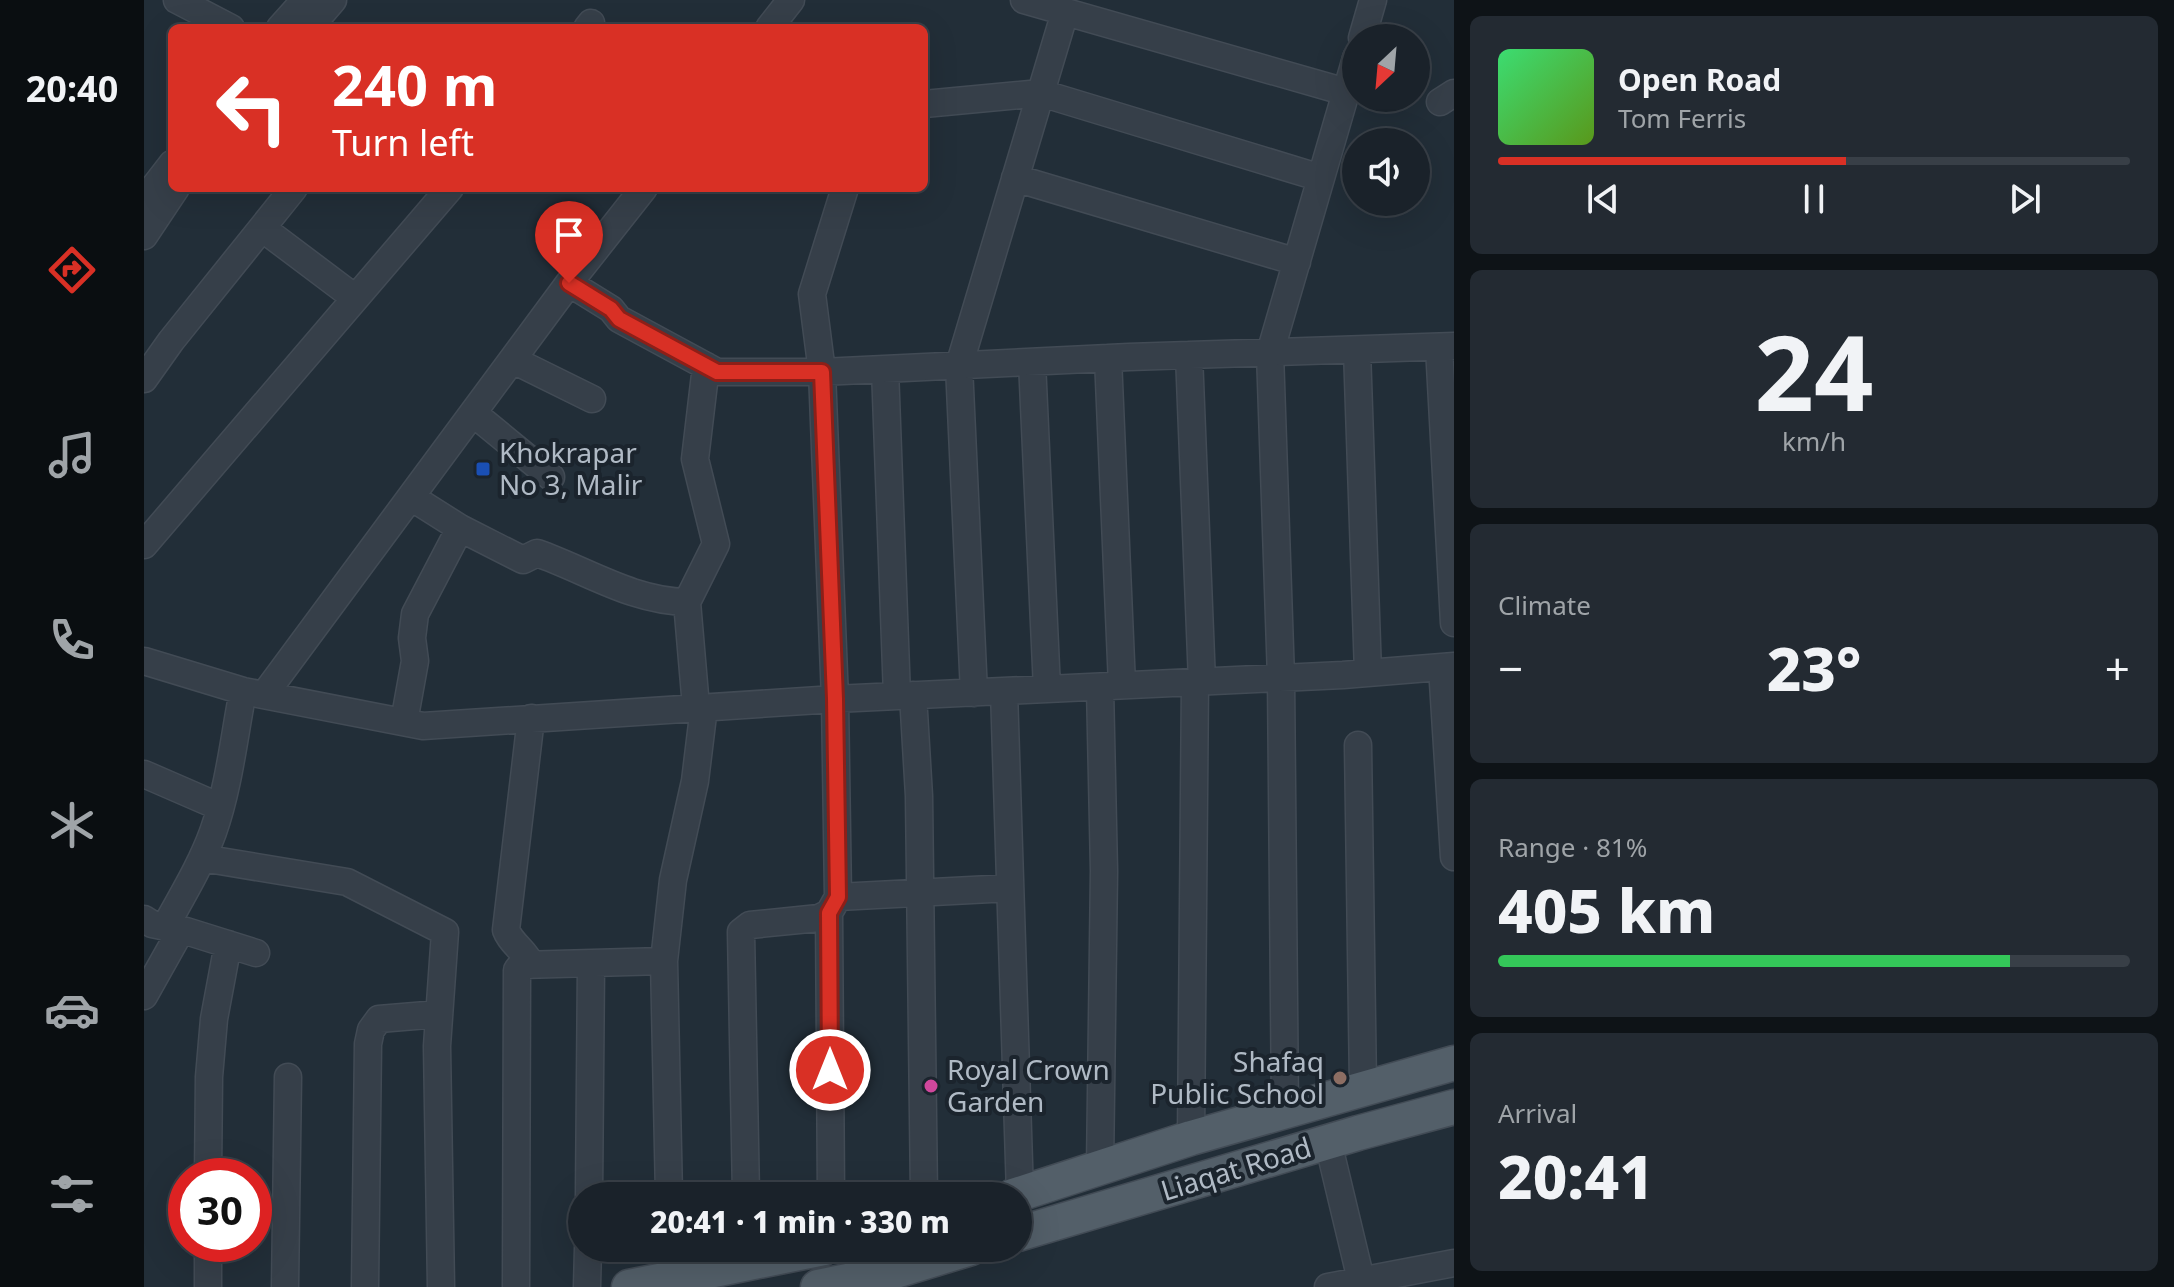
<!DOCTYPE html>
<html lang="en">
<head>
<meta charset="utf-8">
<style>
  body { margin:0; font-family:"Noto Sans",sans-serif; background:#232a32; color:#f1f3f6; height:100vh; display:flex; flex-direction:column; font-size:30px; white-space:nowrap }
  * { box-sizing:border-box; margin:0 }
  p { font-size:26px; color:#9fa4a8 }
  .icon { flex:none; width:44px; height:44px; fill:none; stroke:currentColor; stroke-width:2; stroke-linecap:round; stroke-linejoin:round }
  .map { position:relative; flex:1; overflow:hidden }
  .drawer { display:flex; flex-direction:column; gap:16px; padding:16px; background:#0e1317; width:720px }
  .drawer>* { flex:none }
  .hud { position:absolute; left:24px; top:24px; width:760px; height:168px; border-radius:12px; box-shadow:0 8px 32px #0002,0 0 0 2px #383f47; background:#d93025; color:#fff; overflow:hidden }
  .needle { width:52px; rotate:206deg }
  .controls { position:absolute; left:1198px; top:24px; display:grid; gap:16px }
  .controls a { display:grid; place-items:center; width:88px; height:88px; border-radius:50%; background:#1a222a; box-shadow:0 8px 32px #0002,0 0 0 2px #383f47; font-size:40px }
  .speed { position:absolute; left:24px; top:1158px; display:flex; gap:16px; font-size:40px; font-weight:700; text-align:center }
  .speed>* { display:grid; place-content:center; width:104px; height:104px; border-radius:50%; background:#1a222a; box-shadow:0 8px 32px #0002,0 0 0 2px #383f47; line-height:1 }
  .speed .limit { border:12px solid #d22; background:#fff; color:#111 }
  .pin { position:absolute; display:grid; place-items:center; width:68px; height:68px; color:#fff; margin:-82px -34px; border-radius:50% 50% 50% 0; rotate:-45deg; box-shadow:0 0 8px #0007 }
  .pin .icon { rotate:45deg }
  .me { position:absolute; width:88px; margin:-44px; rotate:0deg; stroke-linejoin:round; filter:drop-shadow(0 0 6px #0008) }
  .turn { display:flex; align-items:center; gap:28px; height:168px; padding:0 32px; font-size:36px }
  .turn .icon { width:104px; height:104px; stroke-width:2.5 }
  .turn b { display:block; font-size:56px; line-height:68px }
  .big { font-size:60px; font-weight:800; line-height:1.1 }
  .drawer .card { flex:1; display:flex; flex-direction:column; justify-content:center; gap:12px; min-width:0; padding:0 28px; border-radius:12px; background:#232a32 }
  .drawer .dial { align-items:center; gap:0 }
  .dial b { font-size:104px; line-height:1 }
  .song { display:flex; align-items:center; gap:24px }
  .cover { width:96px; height:96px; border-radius:12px; background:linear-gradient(135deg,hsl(140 70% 55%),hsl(90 70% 35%)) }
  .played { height:8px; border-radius:4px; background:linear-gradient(90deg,#d93025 55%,#383f47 55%) }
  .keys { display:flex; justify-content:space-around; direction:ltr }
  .heat { display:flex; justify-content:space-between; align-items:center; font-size:44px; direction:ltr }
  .charge { height:12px; border-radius:6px; background:linear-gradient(90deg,#34c759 81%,#383f47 0) }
  .trip { position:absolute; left:424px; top:1182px; width:464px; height:80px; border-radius:40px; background:#1a222a; box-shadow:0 8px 32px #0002,0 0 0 2px #383f47; font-weight:800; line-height:80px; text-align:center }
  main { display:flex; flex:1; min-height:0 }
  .menu { display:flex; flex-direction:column; width:144px; justify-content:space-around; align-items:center; background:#0a0e11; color:#9fa4a8 }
  .menu .icon { width:56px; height:56px }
  .menu .current { color:#d93025 }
  .menu b { font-size:36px; color:#f1f3f6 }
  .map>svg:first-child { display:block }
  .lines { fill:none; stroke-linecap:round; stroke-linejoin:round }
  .minor-casing { stroke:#424b55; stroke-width:29 }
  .major-casing { stroke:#424b55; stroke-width:37 }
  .minor { stroke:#363f49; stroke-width:26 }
  .major { stroke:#535f69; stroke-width:34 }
  .route-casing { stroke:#8d1f18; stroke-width:20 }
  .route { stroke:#d93025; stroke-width:14 }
  .transit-dot { fill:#1a4fb4; stroke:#1b242d; stroke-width:3 }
  .education-dot { fill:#8d6e63; stroke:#1b242d; stroke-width:3 }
  .hotel-dot { fill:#d1479c; stroke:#1b242d; stroke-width:3 }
  .labels { text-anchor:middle; stroke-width:8; stroke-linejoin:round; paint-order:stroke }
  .poi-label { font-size:28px; fill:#b0bac5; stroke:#1b242d; text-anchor:start }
  .street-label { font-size:28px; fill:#b0bac5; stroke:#1b242d }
</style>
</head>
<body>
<main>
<nav class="menu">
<b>20:40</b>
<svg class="icon current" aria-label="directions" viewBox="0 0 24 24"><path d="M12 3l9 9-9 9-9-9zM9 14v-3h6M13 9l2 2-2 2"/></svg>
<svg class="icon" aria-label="music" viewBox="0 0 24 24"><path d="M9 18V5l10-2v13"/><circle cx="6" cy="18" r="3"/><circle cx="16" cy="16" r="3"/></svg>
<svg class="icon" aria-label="phone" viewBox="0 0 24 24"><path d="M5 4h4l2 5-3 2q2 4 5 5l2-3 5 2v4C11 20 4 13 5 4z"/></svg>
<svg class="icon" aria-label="climate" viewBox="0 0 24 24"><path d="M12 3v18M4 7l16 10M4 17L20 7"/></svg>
<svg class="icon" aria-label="car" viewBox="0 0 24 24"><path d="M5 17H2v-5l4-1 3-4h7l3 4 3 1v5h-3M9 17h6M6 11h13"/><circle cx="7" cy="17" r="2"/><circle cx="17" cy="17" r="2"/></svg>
<svg class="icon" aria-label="filters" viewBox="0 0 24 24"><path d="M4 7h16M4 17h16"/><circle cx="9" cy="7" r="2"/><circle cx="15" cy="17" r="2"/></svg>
</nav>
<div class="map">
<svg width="1310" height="1287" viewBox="0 0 1310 1287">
  <rect width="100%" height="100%" fill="#222e38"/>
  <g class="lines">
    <defs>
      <path id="minor" d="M 33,0 L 87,28
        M 880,0 L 1202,92
        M 136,28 L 161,0
        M 165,28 L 189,0
        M 443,28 L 447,23
        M 625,28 L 647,0
        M 1218,38 L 1229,0
        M 1296,102 L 1310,93
        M 780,104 L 897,93 L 1177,178
        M 871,178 L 1153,262
        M 0,200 L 28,164
        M 118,228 L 211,298
        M 0,236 L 32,188
        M 425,283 L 467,309 L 475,319 L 573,372 L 678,372 L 985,357 L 1310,346
        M 1295,347 L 1310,623
        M 1213,350 L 1224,673
        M 1045,355 L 1058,682
        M 964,358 L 978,685
        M 369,360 L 448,399
        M 888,362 L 903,689
        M 741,369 L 753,696
        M 0,379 L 27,341 L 150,188
        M 329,413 L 407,477
        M 267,497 L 316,528 L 379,560 L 393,553 C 444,571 488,601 543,602
        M 0,545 L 306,188
        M 0,661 L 99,691 L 279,726 L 691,699 L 1199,675 L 1310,666
        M 1298,667 L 1310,857
        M 956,687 L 960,871 L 956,1168
        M 860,691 L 876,1194
        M 830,693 L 815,366 L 921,12
        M 120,695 L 425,283 L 500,188
        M 769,695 L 775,796 L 780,1196
        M 552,707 L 543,602 L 572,544 L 551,459 L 562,366
        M 387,718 L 362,930 C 367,944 382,951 387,965
        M 260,722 L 271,661 L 268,638 L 271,614 L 316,528
        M 1214,745 L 1219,1087
        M 0,774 L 76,807
        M 58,858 L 203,882 L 301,932 L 293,1046 L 297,1287
        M 694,897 L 866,888
        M 685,913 L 687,1196
        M 0,919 L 8,924 L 42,931 L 112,953
        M 21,927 C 38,896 57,865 69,832 C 85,787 90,737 99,691
        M 0,996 L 37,930
        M 1141,1110 L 1137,678 L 1126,353 L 1212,58
        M 1047,1138 L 1051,681
        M 1184,1142 L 1217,1280
        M 64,1176 L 65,1077 L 70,1019 L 84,944
        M 445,1196 L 447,964
        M 525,1196 L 520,961 L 529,880 L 551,781 L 560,707
        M 602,1196 L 597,932 L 606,925 L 675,918 L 685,913 L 694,897 L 691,699 L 678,372 L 668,294 L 701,188
        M 64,1244 L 64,1287
        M 526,1248 L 526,1279
        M 141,1287 L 144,1077
        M 221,1287 L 224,1044 L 227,1030 L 235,1019 L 295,1014
        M 372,1287 L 373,970 L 377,965 L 520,961
        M 443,1287 L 444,1248
        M 1184,1287 L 1310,1263"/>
      <path id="major" d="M 869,1196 L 1047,1138 L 1310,1063
        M 874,1234 L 1214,1133 L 1310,1107
        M 485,1287 L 680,1248
        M 674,1287 L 748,1272 L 827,1248"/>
    </defs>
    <use href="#minor" class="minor-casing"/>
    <use href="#major" class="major-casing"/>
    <use href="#minor" class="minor"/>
    <use href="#major" class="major"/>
  </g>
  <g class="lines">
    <defs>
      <path id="route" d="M 425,283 L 467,309 L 475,319 L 573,372 L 678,372 L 691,699 L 694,897 L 685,913 L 686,1070"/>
    </defs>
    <use href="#route" class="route-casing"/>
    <use href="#route" class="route"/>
  </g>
  <rect class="transit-dot" x="331" y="461" width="16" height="16" rx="4"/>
  <circle class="education-dot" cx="1196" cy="1078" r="8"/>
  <circle class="hotel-dot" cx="787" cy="1086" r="8"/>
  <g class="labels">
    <g class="poi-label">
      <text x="355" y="463">Khokrapar<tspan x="355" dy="32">No 3, Malir</tspan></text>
      <text x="1180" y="1072" text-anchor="end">Shafaq<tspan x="1180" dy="32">Public School</tspan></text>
      <text x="803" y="1080">Royal Crown<tspan x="803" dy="32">Garden</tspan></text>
    </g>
    <g class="street-label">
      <text transform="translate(1092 1169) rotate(-17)" y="10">Liaqat Road</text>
    </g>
  </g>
</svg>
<div class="controls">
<a><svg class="needle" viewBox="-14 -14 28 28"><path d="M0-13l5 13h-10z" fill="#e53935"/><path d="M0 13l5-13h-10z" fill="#9fa4a8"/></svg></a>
<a><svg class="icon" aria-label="sound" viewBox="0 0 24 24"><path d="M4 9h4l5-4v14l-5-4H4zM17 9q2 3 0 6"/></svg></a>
</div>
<div class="speed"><div class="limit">30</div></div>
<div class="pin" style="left:425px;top:283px;background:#d93025"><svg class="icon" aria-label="arrive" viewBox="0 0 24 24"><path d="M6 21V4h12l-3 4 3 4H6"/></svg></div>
<svg class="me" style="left:686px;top:1070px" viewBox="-20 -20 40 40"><circle r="17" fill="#d93025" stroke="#fff" stroke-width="3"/><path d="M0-11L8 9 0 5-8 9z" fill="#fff"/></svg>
<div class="trip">20:41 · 1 min · 330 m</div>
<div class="hud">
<div class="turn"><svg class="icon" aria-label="left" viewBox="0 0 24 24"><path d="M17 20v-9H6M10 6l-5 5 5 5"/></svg><div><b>240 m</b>Turn left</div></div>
</div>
</div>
<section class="drawer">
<div class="card">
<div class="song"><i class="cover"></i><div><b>Open Road</b><p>Tom Ferris</p></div></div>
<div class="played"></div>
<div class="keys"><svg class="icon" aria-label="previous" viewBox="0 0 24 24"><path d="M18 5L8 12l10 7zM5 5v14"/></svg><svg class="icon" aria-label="pause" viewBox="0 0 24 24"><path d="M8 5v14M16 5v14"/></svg><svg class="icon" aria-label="next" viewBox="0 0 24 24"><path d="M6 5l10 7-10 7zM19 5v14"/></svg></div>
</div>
<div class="card dial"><b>24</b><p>km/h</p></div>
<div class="card"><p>Climate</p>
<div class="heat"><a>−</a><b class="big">23°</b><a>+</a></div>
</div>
<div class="card"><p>Range · 81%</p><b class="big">405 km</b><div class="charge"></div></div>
<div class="card"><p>Arrival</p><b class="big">20:41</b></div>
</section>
</main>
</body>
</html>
